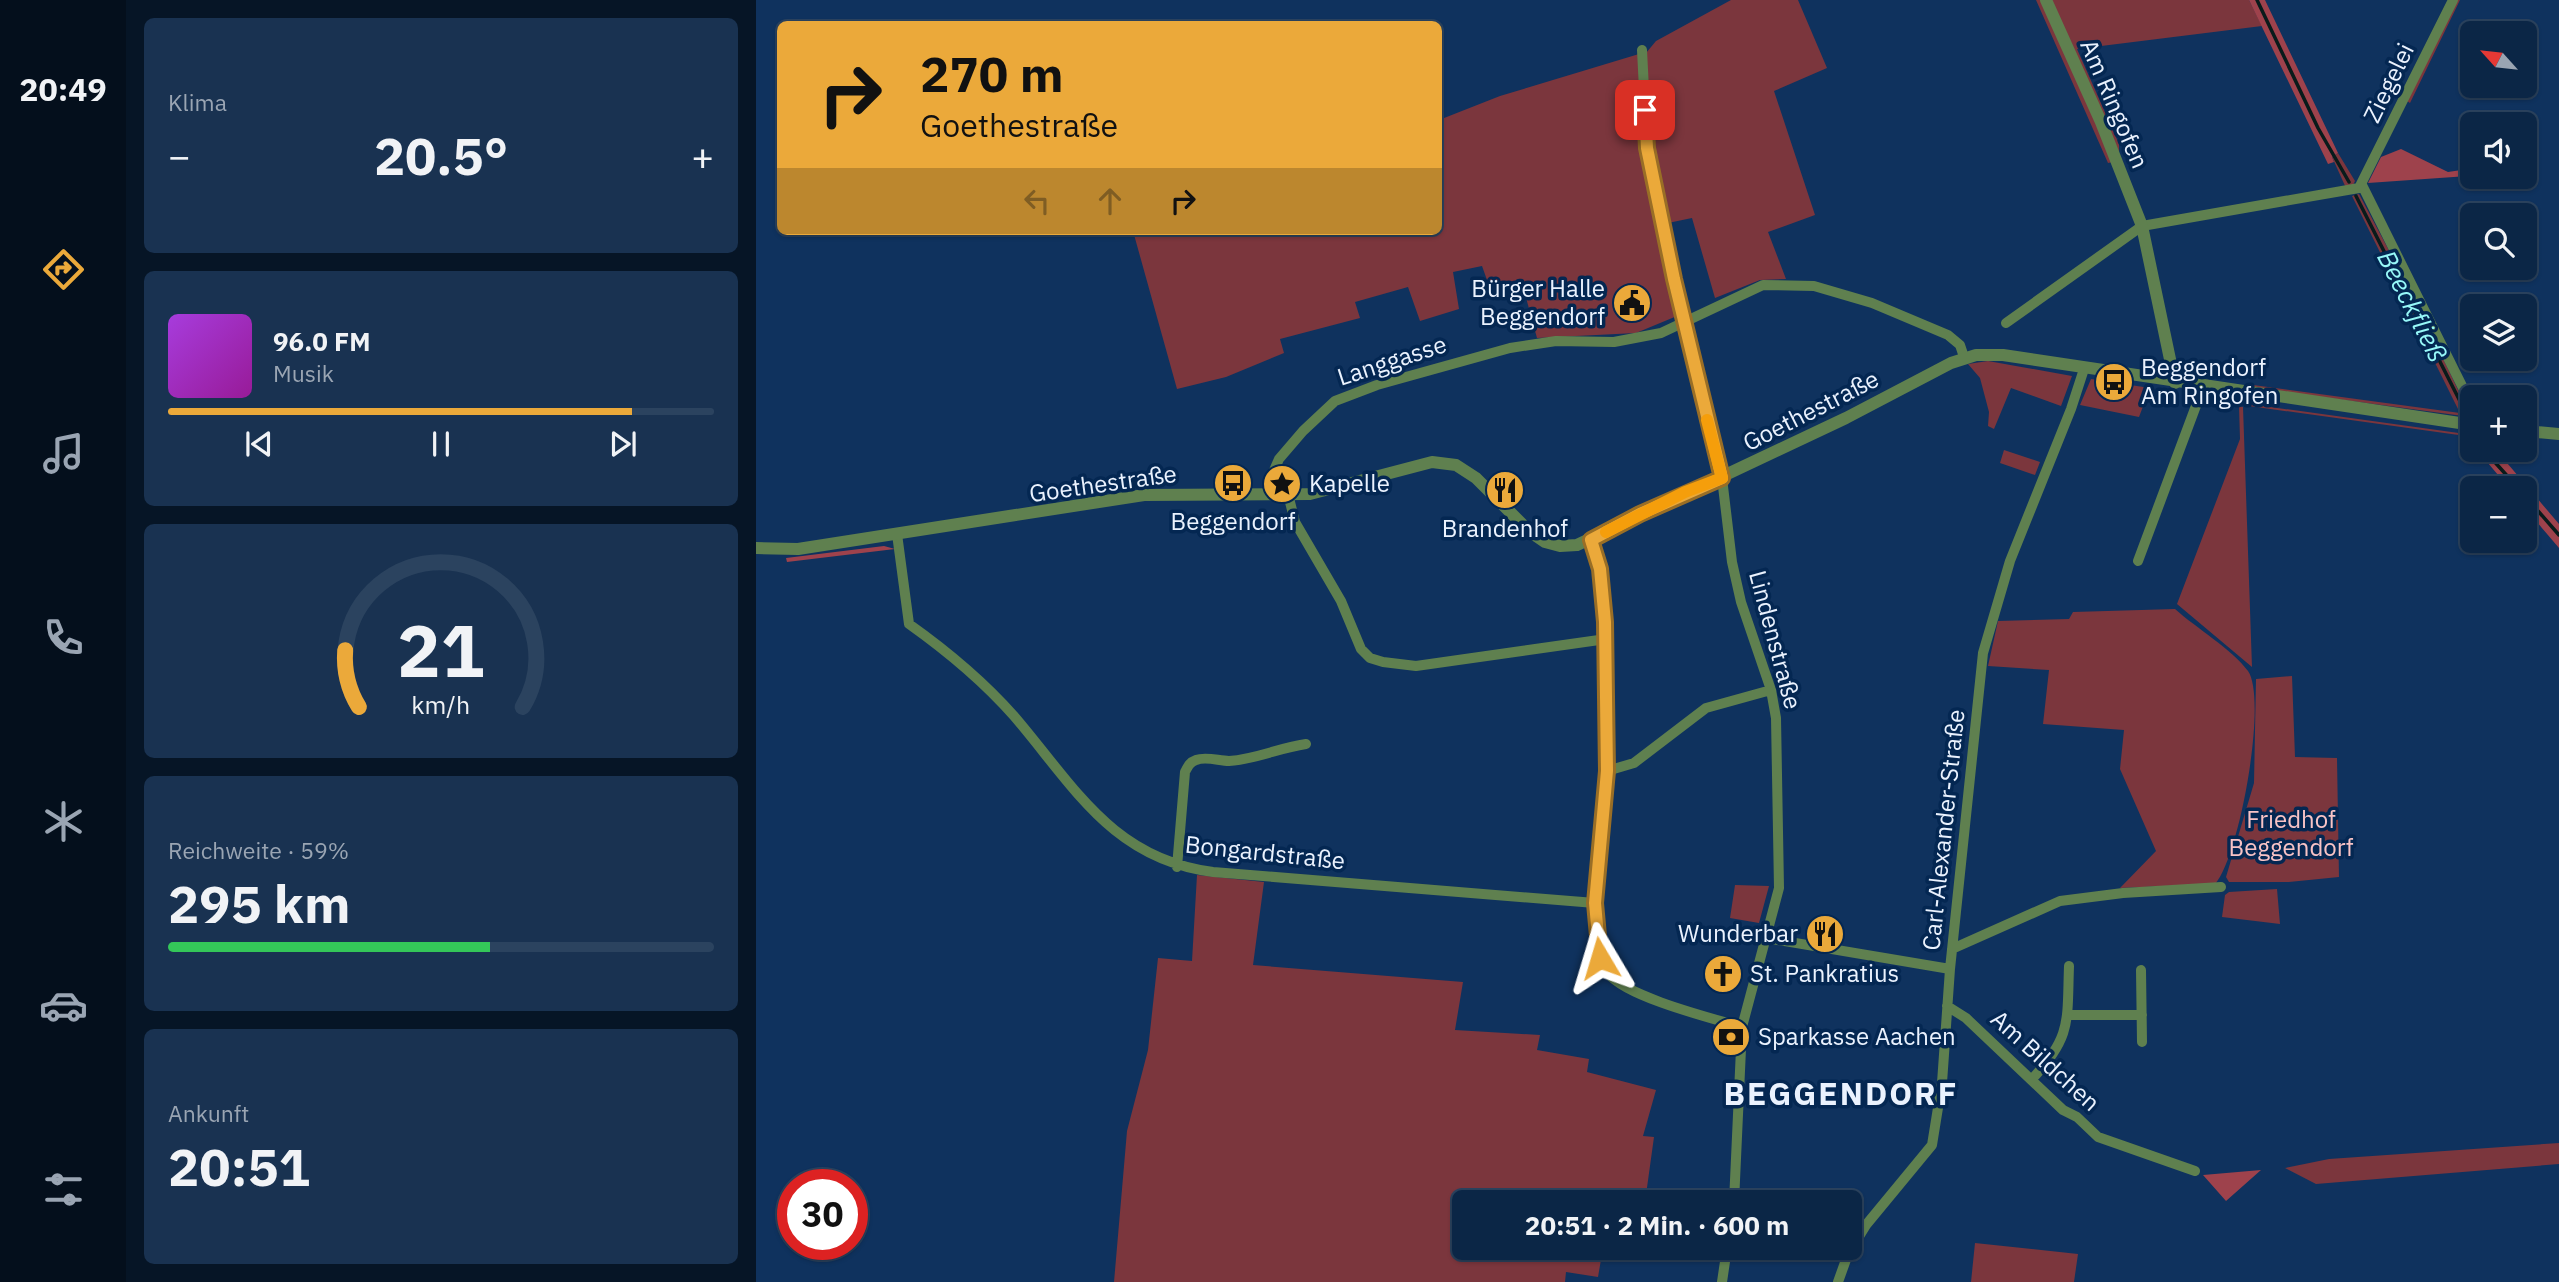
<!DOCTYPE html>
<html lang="de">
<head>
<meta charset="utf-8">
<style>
  body { margin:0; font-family:"IBM Plex Sans",sans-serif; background:#193251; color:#f1f3f6; height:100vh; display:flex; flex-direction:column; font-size:26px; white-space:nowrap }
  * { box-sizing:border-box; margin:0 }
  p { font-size:23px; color:#9aa5b3 }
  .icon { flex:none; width:38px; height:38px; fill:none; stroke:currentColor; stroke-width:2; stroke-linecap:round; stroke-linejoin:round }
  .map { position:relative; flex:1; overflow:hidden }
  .panel { display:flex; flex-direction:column; gap:18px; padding:18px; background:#061526; width:630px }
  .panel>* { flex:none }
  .top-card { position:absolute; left:21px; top:21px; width:665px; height:214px; border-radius:10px; box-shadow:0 2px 5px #0004,0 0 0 2px #2b435f; background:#eba93a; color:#111; overflow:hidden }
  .needle { width:46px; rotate:297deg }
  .buttons { position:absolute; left:1704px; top:21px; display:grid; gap:14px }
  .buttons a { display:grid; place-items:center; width:77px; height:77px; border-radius:10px; background:#0b2646; box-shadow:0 2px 5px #0004,0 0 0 2px #2b435f; font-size:35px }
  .speed { position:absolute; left:21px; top:1169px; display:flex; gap:14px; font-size:35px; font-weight:700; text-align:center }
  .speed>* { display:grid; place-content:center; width:91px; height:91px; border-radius:50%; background:#0b2646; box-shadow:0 2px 5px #0004,0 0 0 2px #2b435f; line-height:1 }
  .speed .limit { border:10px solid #d22; background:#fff; color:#111 }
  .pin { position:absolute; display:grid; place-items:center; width:60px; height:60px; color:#fff; margin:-30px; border-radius:14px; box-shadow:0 4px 10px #0006 }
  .me { position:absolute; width:77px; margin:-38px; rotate:353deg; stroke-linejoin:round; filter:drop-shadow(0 0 5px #0008) }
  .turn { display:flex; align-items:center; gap:24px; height:147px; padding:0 28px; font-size:32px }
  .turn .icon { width:91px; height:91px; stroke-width:2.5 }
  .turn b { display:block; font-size:49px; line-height:60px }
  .lanes { display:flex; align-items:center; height:66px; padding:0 28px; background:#0003; justify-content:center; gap:35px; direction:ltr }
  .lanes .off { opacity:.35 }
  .big { font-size:52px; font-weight:700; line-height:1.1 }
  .panel .widget { flex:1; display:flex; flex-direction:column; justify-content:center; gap:10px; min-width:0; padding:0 24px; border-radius:10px; background:#193251 }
  .panel .dial { align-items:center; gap:0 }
  .dial svg { height:182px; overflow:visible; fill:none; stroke:#2b435f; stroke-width:7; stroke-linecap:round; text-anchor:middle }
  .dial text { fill:#f1f3f6; stroke:none }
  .song { display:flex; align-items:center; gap:21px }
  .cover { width:84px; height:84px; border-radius:10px; background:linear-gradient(135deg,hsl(280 70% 55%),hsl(300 70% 35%)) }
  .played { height:7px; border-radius:4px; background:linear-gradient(90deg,#eba93a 85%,#2b435f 85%) }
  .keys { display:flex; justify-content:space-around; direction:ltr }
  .heat { display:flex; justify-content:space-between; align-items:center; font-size:38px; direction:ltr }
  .charge { height:10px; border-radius:5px; background:linear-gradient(90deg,#34c759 59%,#2b435f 0) }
  .trip { position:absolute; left:696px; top:1190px; width:410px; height:70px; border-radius:10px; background:#0b2646; box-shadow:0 2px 5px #0004,0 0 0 2px #2b435f; font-weight:700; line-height:70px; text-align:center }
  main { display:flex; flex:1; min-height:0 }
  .tabs { display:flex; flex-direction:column; width:126px; justify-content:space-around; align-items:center; background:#040f1c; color:#9aa5b3 }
  .tabs .icon { width:49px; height:49px }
  .tabs .active { color:#eba93a }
  .tabs b { font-size:32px; color:#f1f3f6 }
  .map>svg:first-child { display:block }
  .green { fill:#7b363d }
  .forest { fill:#9e424c }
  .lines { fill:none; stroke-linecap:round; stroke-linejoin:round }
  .stream { stroke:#081b1b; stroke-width:3.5 }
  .minor { stroke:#5f804f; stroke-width:10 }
  .tertiary { stroke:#5f804f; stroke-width:12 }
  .route-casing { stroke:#996e26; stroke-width:18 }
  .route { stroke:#eba93a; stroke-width:12 }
  .slow { stroke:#f59e0b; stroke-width:12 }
  .labels { text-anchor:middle; stroke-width:7; stroke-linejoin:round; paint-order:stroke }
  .street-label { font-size:24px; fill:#eaf2fe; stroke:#042752 }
  .poi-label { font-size:24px; fill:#eaf2fe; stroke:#042752; text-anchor:start }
  .park-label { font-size:24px; fill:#f8c3c5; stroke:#042752 }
  .water-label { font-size:26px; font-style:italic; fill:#97f8f8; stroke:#042752 }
  .district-label { font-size:32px; font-weight:bold; letter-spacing:2px; fill:#eaf2fe; stroke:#042752 }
</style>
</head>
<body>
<main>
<nav class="tabs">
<b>20:49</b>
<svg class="icon active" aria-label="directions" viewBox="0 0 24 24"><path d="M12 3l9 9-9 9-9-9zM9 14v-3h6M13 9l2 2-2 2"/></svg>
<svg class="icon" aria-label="music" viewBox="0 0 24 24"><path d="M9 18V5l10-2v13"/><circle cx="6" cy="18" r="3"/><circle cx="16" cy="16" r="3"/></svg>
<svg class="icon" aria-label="phone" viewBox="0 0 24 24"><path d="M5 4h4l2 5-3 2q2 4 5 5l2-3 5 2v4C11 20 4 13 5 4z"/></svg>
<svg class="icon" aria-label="climate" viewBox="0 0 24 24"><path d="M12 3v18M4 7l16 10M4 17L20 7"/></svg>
<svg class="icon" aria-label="car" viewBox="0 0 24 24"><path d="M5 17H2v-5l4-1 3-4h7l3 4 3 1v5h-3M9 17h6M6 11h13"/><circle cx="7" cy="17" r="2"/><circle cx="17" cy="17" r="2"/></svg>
<svg class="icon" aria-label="filters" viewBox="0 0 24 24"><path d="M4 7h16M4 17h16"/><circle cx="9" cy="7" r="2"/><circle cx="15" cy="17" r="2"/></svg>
</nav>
<section class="panel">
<div class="widget"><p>Klima</p>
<div class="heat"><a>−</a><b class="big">20.5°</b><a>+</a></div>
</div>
<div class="widget">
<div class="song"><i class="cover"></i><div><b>96.0 FM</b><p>Musik</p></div></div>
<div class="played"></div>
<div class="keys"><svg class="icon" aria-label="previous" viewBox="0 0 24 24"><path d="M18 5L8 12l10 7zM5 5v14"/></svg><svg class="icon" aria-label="pause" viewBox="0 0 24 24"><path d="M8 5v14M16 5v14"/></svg><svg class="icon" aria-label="next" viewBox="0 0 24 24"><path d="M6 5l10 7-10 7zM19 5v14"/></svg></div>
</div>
<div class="widget dial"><svg viewBox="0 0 100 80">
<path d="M14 69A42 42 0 1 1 86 69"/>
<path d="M14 69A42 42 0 0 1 8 44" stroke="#eba93a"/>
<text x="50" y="56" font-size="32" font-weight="700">21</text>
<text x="50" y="72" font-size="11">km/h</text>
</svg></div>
<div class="widget"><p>Reichweite · 59%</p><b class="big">295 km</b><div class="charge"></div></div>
<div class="widget"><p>Ankunft</p><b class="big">20:51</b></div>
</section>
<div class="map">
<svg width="1803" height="1282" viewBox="0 0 1803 1282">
  <rect width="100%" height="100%" fill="#0f325e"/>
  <path class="green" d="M 975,0 L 1042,0 L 1071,68 L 1018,91 L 1059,215 L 1012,232 L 1030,279 L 1004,280 L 959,298 L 936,218 L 912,223 L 895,149 L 890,53 L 900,41 Z
    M 1280,0 L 1285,0 L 1357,162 L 1352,163 Z
    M 1295,0 L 1493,0 L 1506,26 L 1321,49 L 1363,144 L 1363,153 Z
    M 1701,0 L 1704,0 L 1654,103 L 1651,101 Z
    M 883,54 L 887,117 L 921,316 L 880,333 L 781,338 L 766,283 L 736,294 L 726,266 L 697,272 L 703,309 L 664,321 L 652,287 L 599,302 L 604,318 L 524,339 L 528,353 L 470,377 L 421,389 L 377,231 L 682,231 L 683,120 L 744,96 Z
    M 1582,153 L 1599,181 L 1597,185 L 1590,188 L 1576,157 Z
    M 1603,194 L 1656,294 L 1715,417 L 1490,387 L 1490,384 L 1704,413 L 1596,196 Z
    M 1232,361 L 1316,376 L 1305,406 L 1255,388 L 1238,429 L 1232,426 L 1233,412 L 1224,378 L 1212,364 Z
    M 1335,379 L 1394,388 L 1383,417 L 1324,405 Z
    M 1493,404 L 1717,435 L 1717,437 L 1493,406 Z
    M 1483,406 L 1487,407 L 1496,667 L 1421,604 L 1484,439 Z
    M 1248,450 L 1284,462 L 1279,475 L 1244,463 Z
    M 1419,609 C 1440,628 1476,649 1492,671 C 1512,700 1483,858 1459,884 L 1364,888 L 1400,851 L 1364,769 L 1368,730 L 1287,724 L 1293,670 L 1232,666 L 1242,621 L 1313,619 L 1317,612 Z
    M 1536,676 L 1539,757 L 1581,758 L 1583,877 L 1533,882 L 1473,882 L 1470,877 L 1498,783 L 1500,679 Z
    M 441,875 L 508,882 L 497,965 L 707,982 L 699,1030 L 784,1035 L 781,1050 L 833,1059 L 831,1072 L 900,1090 L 887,1136 L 898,1137 L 889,1202 L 709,1202 L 709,1248 L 847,1248 L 842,1277 L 810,1272 L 809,1282 L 358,1282 L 371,1131 L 392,1050 L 402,958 L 436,961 Z
    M 979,885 L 1013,886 L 1003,923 L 974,918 Z
    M 1521,889 L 1524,924 L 1466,917 L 1469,895 L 1473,892 Z
    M 1803,1143 L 1803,1164 L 1560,1184 L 1529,1168 L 1573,1159 Z
    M 1219,1243 L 1322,1254 L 1318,1282 L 1215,1282 Z"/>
  <path class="forest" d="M 1493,0 L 1509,0 L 1582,153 L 1576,157 L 1578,162 L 1572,164 Z
    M 1645,149 L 1692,172 L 1712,169 L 1712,176 L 1612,183 L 1625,157 Z
    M 1721,450 L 1740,450 L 1803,524 L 1803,548 L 1769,508 L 1769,488 L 1753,488 Z
    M 128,546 L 139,549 L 31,562 L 30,558 Z
    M 1505,1170 L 1470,1201 L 1447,1175 Z"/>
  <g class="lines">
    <path class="stream" d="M 1501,0 L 1562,128 L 1593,182
      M 1600,196 L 1711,415
      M 1728,450 L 1762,488
      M 1769,496 L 1803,535"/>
    <path class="minor" d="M 886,50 L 891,148 L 918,279 L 966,478 L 976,562 L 985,602 L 1015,690 L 1020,718 L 1023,888 L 986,1027 L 978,1202
      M 1606,185 L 1717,408
      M 1250,323 L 1386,226 L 1603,188 L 1697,0
      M 514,493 L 516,475 L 523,459 L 547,431 L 579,401 L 621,385 L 754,348 L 800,341 L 858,342 L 905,333 L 1007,285 L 1058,286 L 1116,303 L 1192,335 L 1204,345 L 1208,357
      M 532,494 L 539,522 L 585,601 L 605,649 L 614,658 L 627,662 L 660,666 L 850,639
      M 141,534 L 153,624 C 191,651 227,681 258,716 C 318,786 356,859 457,872 L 839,903
      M 835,540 C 856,613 852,693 851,769 C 850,817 822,936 853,974 C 871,997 955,1018 986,1027
      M 1382,561 L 1447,387
      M 851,771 L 878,763 L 950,708 L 1015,690
      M 421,867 L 429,772 C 432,766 434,762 440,760 C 450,756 463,761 473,761 C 501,759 522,748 550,744
      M 1010,938 L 1194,969
      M 1196,949 L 1304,901 L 1367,893 L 1465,887
      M 1385,970 L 1386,1042
      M 1191,1006 L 1210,1018 L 1307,1110 L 1321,1117 L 1342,1137 L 1439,1171
      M 1311,1015 L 1386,1015
      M 1276,1079 C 1316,1037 1311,1021 1313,966
      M 966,1282 L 971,1248
      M 1082,1282 L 1092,1254 L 1110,1225 L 1176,1145 L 1186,1083 L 1194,969 L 1227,653 L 1254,561 L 1315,409 L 1328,369"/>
    <path class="tertiary" d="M 1290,0 L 1345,122 L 1386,226 L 1419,383
      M 1769,431 L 1803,434
      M 0,548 L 42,549 L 388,495 L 554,494 L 676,462 L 700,465 L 720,478 L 773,531 L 789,542 L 804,546 L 821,545 L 1090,418 L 1195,363 L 1220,355 L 1247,355 L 1717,425"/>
  </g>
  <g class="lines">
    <defs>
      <path id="route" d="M 844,958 L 839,903 L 851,771 L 849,622 L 844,569 L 835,540 L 884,514 L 966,478 L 918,279 L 891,148 L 889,110"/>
    </defs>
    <use href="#route" class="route-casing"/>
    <use href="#route" class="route"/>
    <path class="slow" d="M 850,532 L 929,492 L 966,478 L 951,420"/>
  </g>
  <defs>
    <symbol id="civic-disc" viewBox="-11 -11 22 22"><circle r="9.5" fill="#eba93a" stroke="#042752"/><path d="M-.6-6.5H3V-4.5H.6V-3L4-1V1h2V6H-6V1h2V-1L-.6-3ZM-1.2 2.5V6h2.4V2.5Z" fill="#111"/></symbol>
    <symbol id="bus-disc" viewBox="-11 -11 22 22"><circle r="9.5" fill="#eba93a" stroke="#042752"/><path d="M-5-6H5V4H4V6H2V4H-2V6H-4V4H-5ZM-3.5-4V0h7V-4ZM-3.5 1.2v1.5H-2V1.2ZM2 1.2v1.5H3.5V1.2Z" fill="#111"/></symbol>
    <symbol id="sight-disc" viewBox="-11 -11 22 22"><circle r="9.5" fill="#eba93a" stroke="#042752"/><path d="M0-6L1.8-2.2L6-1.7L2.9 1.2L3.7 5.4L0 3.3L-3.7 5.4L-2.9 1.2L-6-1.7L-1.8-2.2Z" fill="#111"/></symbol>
    <symbol id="restaurant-disc" viewBox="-11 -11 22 22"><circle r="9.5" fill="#eba93a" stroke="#042752"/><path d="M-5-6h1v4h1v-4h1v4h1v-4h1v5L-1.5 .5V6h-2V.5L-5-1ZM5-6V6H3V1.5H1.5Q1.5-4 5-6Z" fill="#111"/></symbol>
    <symbol id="church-disc" viewBox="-11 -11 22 22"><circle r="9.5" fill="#eba93a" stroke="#042752"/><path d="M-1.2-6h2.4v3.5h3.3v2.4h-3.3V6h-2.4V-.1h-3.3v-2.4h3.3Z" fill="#111"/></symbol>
    <symbol id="bank-disc" viewBox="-11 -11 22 22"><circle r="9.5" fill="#eba93a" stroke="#042752"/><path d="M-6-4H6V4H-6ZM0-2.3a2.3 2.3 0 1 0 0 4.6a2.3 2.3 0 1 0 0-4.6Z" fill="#111"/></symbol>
  </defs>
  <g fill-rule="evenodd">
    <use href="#civic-disc" x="854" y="281" width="44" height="44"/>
    <use href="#bus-disc" x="1336" y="360" width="44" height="44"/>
    <use href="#bus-disc" x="455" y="461" width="44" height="44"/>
    <use href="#sight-disc" x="504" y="462" width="44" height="44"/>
    <use href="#restaurant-disc" x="727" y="468" width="44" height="44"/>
    <use href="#restaurant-disc" x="1047" y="912" width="44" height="44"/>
    <use href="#church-disc" x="945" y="952" width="44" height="44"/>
    <use href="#bank-disc" x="953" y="1015" width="44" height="44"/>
  </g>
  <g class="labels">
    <g class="street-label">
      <text transform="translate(1633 83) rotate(-64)" y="8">Ziegelei</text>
      <text transform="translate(1358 104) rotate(67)" y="8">Am Ringofen</text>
      <text transform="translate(636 361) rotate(-18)" y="8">Langgasse</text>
      <text transform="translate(1055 411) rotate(-27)" y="8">Goethestraße</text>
      <text transform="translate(347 484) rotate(-8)" y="8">Goethestraße</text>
      <text transform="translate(1019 640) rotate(75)" y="8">Lindenstraße</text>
      <text transform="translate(1188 830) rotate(-84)" y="8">Carl-Alexander-Straße</text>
      <text transform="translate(509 853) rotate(6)" y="8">Bongardstraße</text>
      <text transform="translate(1289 1061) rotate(42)" y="8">Am Bildchen</text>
    </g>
    <g class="poi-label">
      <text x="849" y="297" text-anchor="end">Bürger Halle<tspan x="849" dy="28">Beggendorf</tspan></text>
      <text x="1385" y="376">Beggendorf<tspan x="1385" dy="28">Am Ringofen</tspan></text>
      <text x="553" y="492">Kapelle</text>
      <text x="477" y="530" text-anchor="middle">Beggendorf</text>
      <text x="749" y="537" text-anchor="middle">Brandenhof</text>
      <text x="1042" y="942" text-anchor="end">Wunderbar</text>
      <text x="994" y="982">St. Pankratius</text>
      <text x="1002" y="1045">Sparkasse Aachen</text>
    </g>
    <g class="park-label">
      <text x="1535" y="828">Friedhof<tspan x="1535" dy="28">Beggendorf</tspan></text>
    </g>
    <g class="water-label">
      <text transform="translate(1656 306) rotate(63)" y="9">Beeckfließ</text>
    </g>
    <g class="district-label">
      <text x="1085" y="1105">BEGGENDORF</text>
    </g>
  </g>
</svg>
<div class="buttons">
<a><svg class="needle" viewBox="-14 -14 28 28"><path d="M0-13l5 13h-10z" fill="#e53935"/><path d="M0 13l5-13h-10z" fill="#9aa5b3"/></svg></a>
<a><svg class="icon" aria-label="sound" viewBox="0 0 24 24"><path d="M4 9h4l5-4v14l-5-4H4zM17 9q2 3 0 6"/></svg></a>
<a><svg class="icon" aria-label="search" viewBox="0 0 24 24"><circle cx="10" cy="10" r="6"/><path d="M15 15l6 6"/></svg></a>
<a><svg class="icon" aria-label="layers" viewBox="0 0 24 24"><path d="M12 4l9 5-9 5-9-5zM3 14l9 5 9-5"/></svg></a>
<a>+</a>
<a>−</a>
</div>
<div class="speed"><div class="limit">30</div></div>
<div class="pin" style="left:889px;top:110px;background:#d93025"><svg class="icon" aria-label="arrive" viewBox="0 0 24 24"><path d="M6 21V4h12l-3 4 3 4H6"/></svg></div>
<svg class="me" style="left:844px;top:958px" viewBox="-20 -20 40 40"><path d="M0-17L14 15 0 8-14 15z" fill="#eba93a" stroke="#fff" stroke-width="4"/></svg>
<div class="trip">20:51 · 2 Min. · 600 m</div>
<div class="top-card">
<div class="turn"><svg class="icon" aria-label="right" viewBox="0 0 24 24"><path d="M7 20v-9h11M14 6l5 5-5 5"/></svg><div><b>270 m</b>Goethestraße</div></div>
<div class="lanes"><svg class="icon off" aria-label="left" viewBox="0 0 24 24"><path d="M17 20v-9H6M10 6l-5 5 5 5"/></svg><svg class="icon off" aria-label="ahead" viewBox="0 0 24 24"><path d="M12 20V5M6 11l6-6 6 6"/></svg><svg class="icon" aria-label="right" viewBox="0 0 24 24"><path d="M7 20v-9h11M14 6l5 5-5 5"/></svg></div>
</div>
</div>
</main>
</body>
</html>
